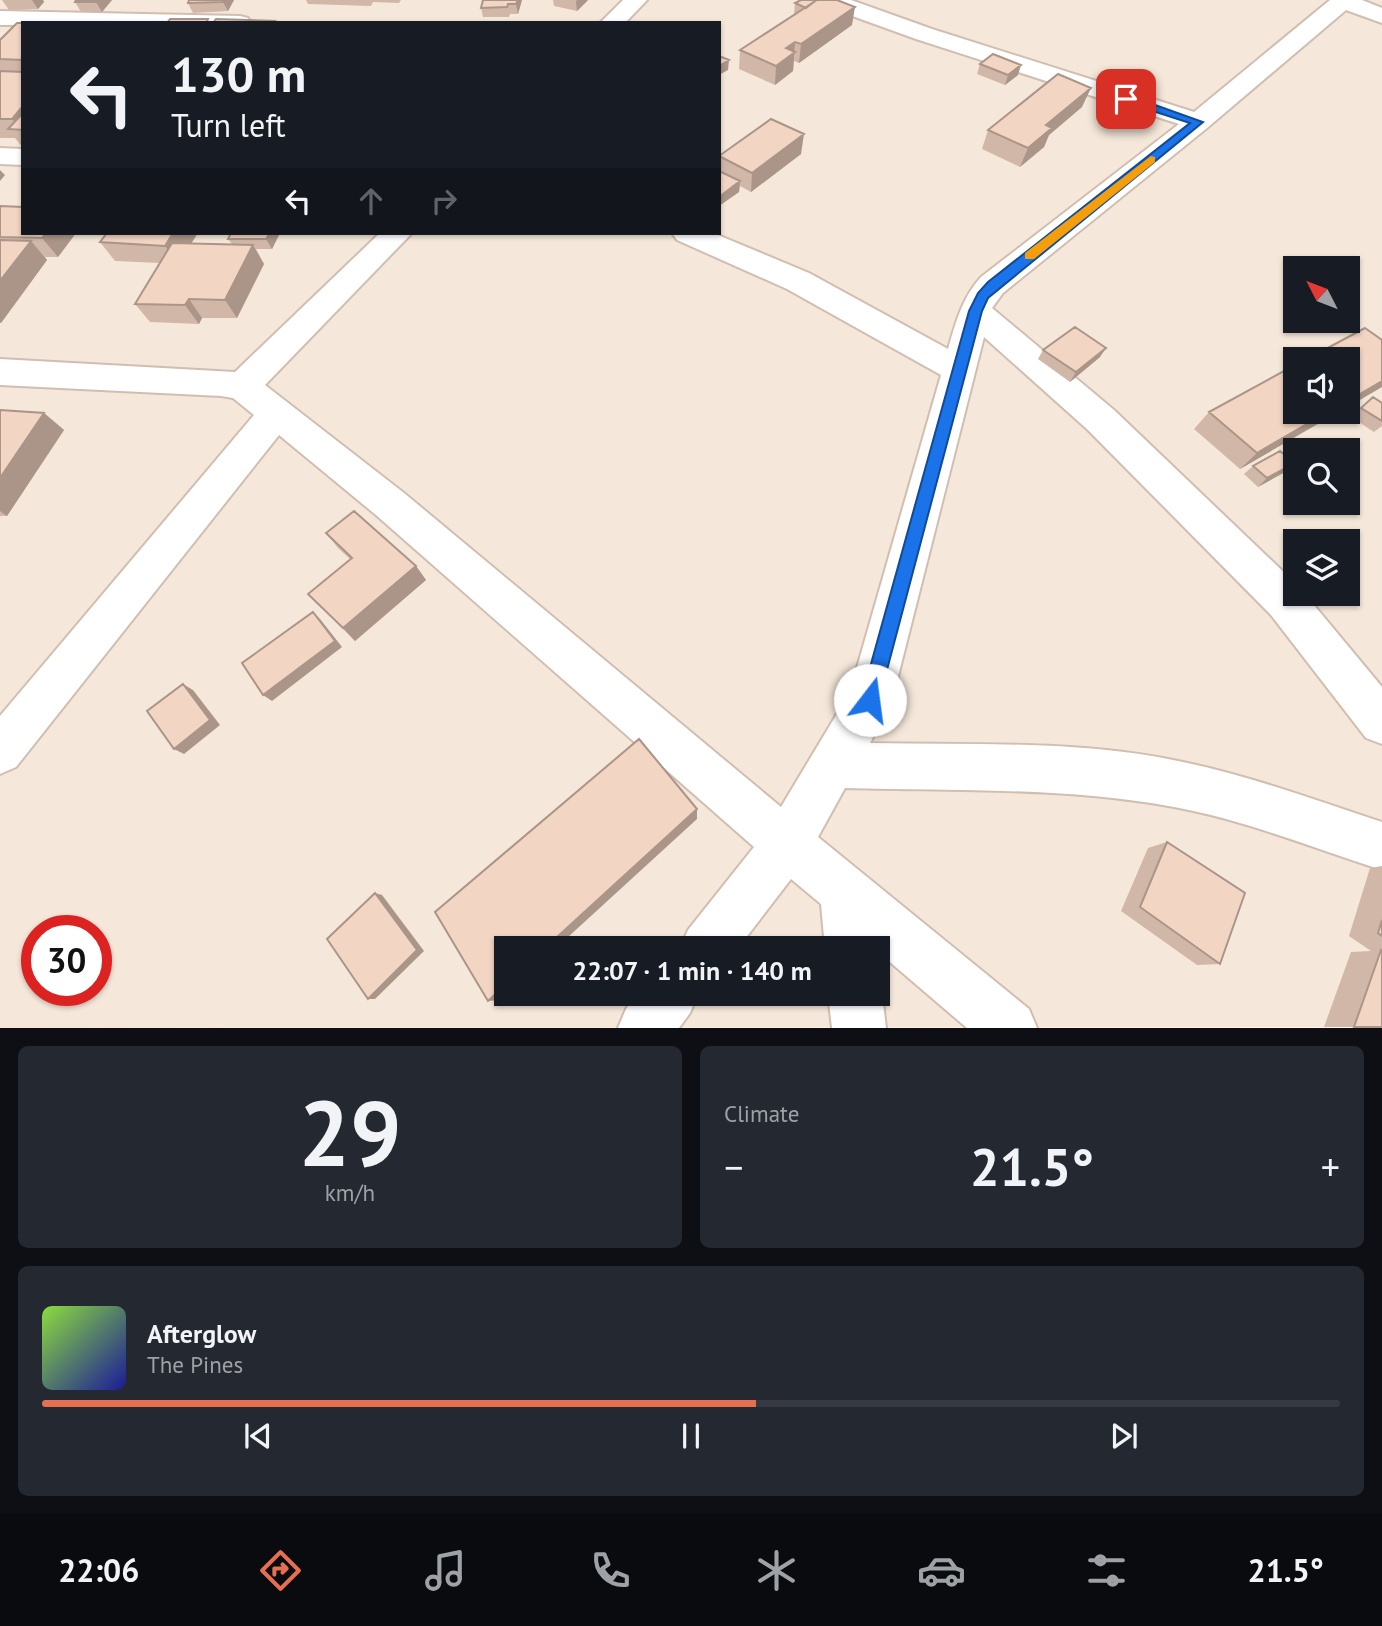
<!DOCTYPE html>
<html lang="en">
<head>
<meta charset="utf-8">
<style>
  body { margin:0; font-family:"PT Sans",sans-serif; background:#242831; color:#f1f3f6; height:100vh; display:flex; flex-direction:column; font-size:26px; white-space:nowrap }
  * { box-sizing:border-box; margin:0 }
  p { font-size:23px; color:#9ea1a6 }
  .icon { flex:none; width:38px; height:38px; fill:none; stroke:currentColor; stroke-width:2; stroke-linecap:round; stroke-linejoin:round }
  .map { position:relative; height:1028px; overflow:hidden }
  .panel { display:flex; flex-direction:column; gap:18px; padding:18px; background:#0d0f14; flex:1 }
  .panel>* { flex:none }
  .top-card { position:absolute; left:21px; top:21px; width:700px; height:214px; border-radius:0px; box-shadow:0 2px 5px #0004; background:#171b24; color:#f1f3f6; overflow:hidden }
  .needle { width:46px; rotate:312deg }
  .buttons { position:absolute; left:1283px; top:256px; display:grid; gap:14px }
  .buttons a { display:grid; place-items:center; width:77px; height:77px; border-radius:0px; background:#171b24; box-shadow:0 2px 5px #0004; font-size:35px }
  .speed { position:absolute; left:21px; top:915px; display:flex; gap:14px; font-size:35px; font-weight:700; text-align:center }
  .speed>* { display:grid; place-content:center; width:91px; height:91px; border-radius:50%; background:#171b24; box-shadow:0 2px 5px #0004; line-height:1 }
  .speed .limit { border:10px solid #d22; background:#fff; color:#111 }
  .pin { position:absolute; display:grid; place-items:center; width:60px; height:60px; color:#fff; margin:-30px; border-radius:14px; box-shadow:0 4px 10px #0006 }
  .me { position:absolute; width:77px; margin:-38px; rotate:15deg; stroke-linejoin:round; filter:drop-shadow(0 0 5px #0008) }
  .turn { display:flex; align-items:center; gap:24px; height:147px; padding:0 35px; font-size:32px }
  .turn .icon { width:91px; height:91px; stroke-width:2.5 }
  .turn b { display:block; font-size:49px; line-height:60px }
  .lanes { display:flex; align-items:center; height:66px; padding:0 35px; background:#0003; justify-content:center; gap:35px; direction:ltr }
  .lanes .off { opacity:.35 }
  .big { font-size:52px; font-weight:600; line-height:1.1 }
  .panel .tile { flex:1; display:flex; flex-direction:column; justify-content:center; gap:10px; min-width:0; padding:0 24px; border-radius:10px; background:#242831 }
  .panel .dial { align-items:center; gap:0 }
  .dial b { font-size:91px; line-height:1 }
  .song { display:flex; align-items:center; gap:21px }
  .cover { width:84px; height:84px; border-radius:10px; background:linear-gradient(135deg,hsl(90 70% 55%),hsl(240 70% 35%)) }
  .played { height:7px; border-radius:4px; background:linear-gradient(90deg,#e76f51 55%,#363941 55%) }
  .keys { display:flex; justify-content:space-around; direction:ltr }
  .heat { display:flex; justify-content:space-between; align-items:center; font-size:38px; direction:ltr }
  .panel .tiles { flex:1; display:grid; gap:18px; grid-template-columns:1fr 1fr }
  .tile:last-child { grid-column:span 2 }
  .trip { position:absolute; left:494px; top:936px; width:396px; height:70px; border-radius:0px; background:#171b24; box-shadow:0 2px 5px #0004; font-weight:600; line-height:70px; text-align:center }
  .tab-bar { display:flex; height:112px; justify-content:space-around; align-items:center; background:#090b0e; color:#9ea1a6 }
  .tab-bar .icon { width:49px; height:49px }
  .tab-bar .selected { color:#e76f51 }
  .tab-bar b { font-size:32px; color:#f1f3f6 }
  .map>svg:first-child { display:block }
  .residential { fill:#f5e8da; fill-rule:evenodd }
  .lines { fill:none; stroke-linecap:round; stroke-linejoin:round }
  .minor-casing { stroke:#d1beb0; stroke-width:4 }
  .minor { fill:#fff; fill-rule:evenodd }
  .wall { fill:#d1b7a8 }
  .shaded-wall { fill:#aa9588 }
  .building { fill:#f3d5c3; stroke:#aa9588; stroke-width:2 }
  .route { fill:#1a73e8; stroke:#114b97; stroke-width:2 }
  .slow { fill:#f59e0b }
</style>
</head>
<body>
<div class="map">
<svg width="1382" height="1028" viewBox="0 0 1382 1028">
  <rect width="100%" height="100%" fill="#fdf6ec"/>
  <path class="residential" d="M 0,0 L 1382,0 L 1382,1027 L 0,1028 ZM 23,23 L 719,23 L 719,233 L 23,233 ZM 1295,268 L 1348,268 L 1348,320 L 1295,320 ZM 1295,359 L 1348,359 L 1348,411 L 1295,411 ZM 1295,450 L 1348,450 L 1348,502 L 1295,502 ZM 1295,541 L 1348,541 L 1348,593 L 1295,593 ZM 37,931 L 96,931 L 96,990 L 37,990 ZM 506,948 L 877,948 L 877,994 L 506,994 Z"/>
  <g class="lines">
    <defs>
      <path id="minor" d="M 623,0 L 647,0 L 625,23 L 600,23 Z
        M 819,0 L 851,0 L 932,29 L 1194,112 L 1330,0 L 1362,0 L 1382,8 L 1382,23 L 1346,10 L 1207,128 L 1003,293 L 992,308 L 1114,410 L 1295,583 L 1295,593 L 1304,593 L 1382,687 L 1382,744 L 1366,738 L 1271,615 L 1088,430 L 984,337 L 892,700 L 870,743 C 972,745 1078,740 1178,761 C 1248,775 1315,800 1382,822 L 1382,870 C 1313,848 1245,820 1174,807 C 1066,787 954,791 845,788 L 818,837 L 1029,1009 L 1037,1028 L 967,1028 L 877,951 L 877,948 L 825,948 L 821,904 L 791,879 L 738,948 L 680,948 L 688,930 L 754,847 L 376,515 L 279,435 L 16,767 L 0,774 L 0,716 L 254,415 L 233,398 L 221,396 L 0,385 L 0,359 L 235,372 L 380,233 L 412,233 L 265,385 L 404,493 L 781,807 L 850,692 L 941,375 L 787,289 L 677,240 L 672,233 L 713,233 L 809,273 L 948,349 C 956,322 962,298 981,277 L 1179,124 L 916,39 L 822,5 Z
        M 0,11 L 240,16 L 248,18 L 251,23 L 0,25 Z
        M 0,148 L 23,149 L 23,165 L 0,164 Z
        M 877,982 L 882,994 L 886,1028 L 832,1028 L 828,994 L 877,994 Z
        M 637,994 L 698,994 L 690,1013 L 679,1028 L 618,1028 L 626,1009 Z"/>
    </defs>
    <use href="#minor" class="minor-casing"/>
    <use href="#minor" class="minor"/>
  </g>
  <path class="wall" d="M 2,0 L 43,0 L 44,2 L 38,9 L 9,10 Z
    M 112,0 L 102,12 L 81,12 L 75,2 Z
    M 234,0 L 228,11 L 193,13 L 188,3 Z
    M 306,0 L 401,0 L 399,3 L 373,2 L 371,6 L 308,4 Z
    M 522,0 L 518,14 L 510,14 L 509,17 L 483,17 L 481,8 Z
    M 553,0 L 588,0 L 577,11 L 554,6 Z
    M 795,3 L 852,25 L 799,63 L 794,61 L 793,71 L 775,85 L 739,69 L 740,50 L 796,14 L 794,13 Z
    M 23,23 L 23,148 L 15,138 L 0,138 L 0,40 Z
    M 980,64 L 1018,75 L 1005,85 L 977,74 Z
    M 1082,107 L 1049,135 L 1044,147 L 1020,167 L 982,149 L 988,130 Z
    M 801,154 L 751,192 L 740,186 L 739,192 L 719,206 L 719,212 L 719,155 Z
    M 0,206 L 76,233 L 58,257 L 45,257 L 47,260 L 1,323 L 0,323 Z
    M 280,233 L 272,249 L 256,249 L 264,264 L 237,318 L 202,318 L 199,324 L 150,322 L 135,304 L 160,263 L 115,261 L 100,242 L 232,244 L 228,239 Z
    M 1043,350 L 1100,357 L 1070,382 L 1038,359 Z
    M 1373,397 L 1382,403 L 1382,426 L 1374,432 L 1351,417 Z
    M 0,410 L 44,413 L 64,430 L 7,516 L 0,516 Z
    M 1340,411 L 1240,469 L 1194,429 L 1209,412 Z
    M 1295,463 L 1285,472 L 1258,487 L 1244,474 L 1253,466 Z
    M 326,533 L 416,566 L 426,580 L 355,641 L 308,594 L 350,559 L 338,548 Z
    M 1167,842 L 1220,964 L 1197,965 L 1121,911 L 1148,848 Z
    M 1382,866 L 1382,1027 L 1324,1027 L 1351,952 L 1371,951 L 1349,936 L 1370,868 Z"/>
  <path class="shaded-wall" d="M 32,0 L 43,0 L 44,2 L 38,9 Z
    M 98,0 L 112,0 L 102,12 L 96,2 Z
    M 224,0 L 234,0 L 228,11 L 223,2 Z
    M 518,0 L 522,0 L 518,14 L 516,4 Z
    M 577,0 L 588,0 L 577,11 L 576,2 Z
    M 855,7 L 852,25 L 799,63 L 801,44 Z
    M 795,42 L 793,71 L 775,85 L 776,66 L 786,48 Z
    M 729,60 L 728,70 L 719,75 L 719,66 Z
    M 1021,65 L 1018,75 L 1005,85 L 1008,75 Z
    M 1091,88 L 1082,107 L 1049,135 L 1044,147 L 1020,167 L 1028,148 L 1046,125 Z
    M 23,106 L 23,130 L 21,130 L 12,119 Z
    M 804,134 L 801,154 L 751,192 L 752,173 Z
    M 0,170 L 5,175 L 0,181 Z
    M 740,181 L 739,192 L 719,206 L 719,212 L 719,197 Z
    M 46,233 L 76,233 L 58,257 L 42,238 Z
    M 173,233 L 198,233 L 178,264 L 165,246 Z
    M 270,233 L 280,233 L 272,249 L 266,239 Z
    M 31,241 L 47,260 L 1,323 L 0,322 L 0,281 Z
    M 253,245 L 264,264 L 237,318 L 225,300 Z
    M 189,299 L 202,318 L 199,324 L 185,305 Z
    M 1106,348 L 1100,357 L 1070,382 L 1076,372 Z
    M 1382,381 L 1382,387 L 1348,407 L 1348,401 Z
    M 1329,411 L 1340,411 L 1240,469 L 1257,453 Z
    M 44,413 L 64,430 L 7,516 L 0,511 L 0,478 Z
    M 1295,463 L 1285,472 L 1258,487 L 1267,478 Z
    M 416,566 L 426,580 L 355,641 L 343,628 Z
    M 313,612 L 320,619 L 342,647 L 272,701 L 263,695 Z
    M 183,684 L 193,690 L 220,725 L 184,754 L 174,749 Z
    M 697,809 L 697,819 L 556,948 L 545,948 Z
    M 375,893 L 382,895 L 424,951 L 375,999 L 368,999 Z
    M 506,984 L 506,994 L 507,994 L 500,1000 L 488,1001 Z"/>
  <path class="building" d="M 76,0 L 98,0 L 96,2 L 75,2 Z
    M 189,0 L 224,0 L 223,2 L 188,3 Z
    M 483,0 L 518,0 L 516,4 L 508,4 L 507,7 L 481,8 Z
    M 801,0 L 813,0 L 815,1 L 806,8 L 795,3 Z
    M 817,0 L 837,0 L 855,7 L 801,44 L 795,42 L 786,48 L 795,52 L 776,66 L 740,50 Z
    M 170,19 L 208,19 L 206,23 L 167,23 Z
    M 216,19 L 275,21 L 274,23 L 213,23 Z
    M 17,23 L 23,23 L 23,60 L 0,59 L 0,40 Z
    M 993,54 L 1021,65 L 1008,75 L 980,64 Z
    M 719,56 L 729,60 L 719,66 Z
    M 0,71 L 23,72 L 23,106 L 12,119 L 0,119 Z
    M 1058,74 L 1091,88 L 1046,125 L 1052,128 L 1028,148 L 988,130 Z
    M 23,113 L 23,130 L 8,129 Z
    M 771,119 L 804,134 L 752,173 L 719,156 Z
    M 719,171 L 740,181 L 719,197 Z
    M 0,206 L 23,207 L 23,233 L 46,233 L 42,238 L 0,237 Z
    M 107,233 L 173,233 L 165,246 L 100,242 Z
    M 231,233 L 270,233 L 266,239 L 228,239 Z
    M 0,240 L 31,241 L 0,281 Z
    M 172,243 L 253,245 L 225,300 L 189,299 L 185,305 L 135,304 Z
    M 1075,327 L 1106,348 L 1076,372 L 1043,350 Z
    M 1365,328 L 1382,340 L 1382,381 L 1348,401 L 1348,359 L 1307,359 Z
    M 1295,365 L 1295,411 L 1329,411 L 1257,453 L 1209,412 Z
    M 1373,397 L 1382,403 L 1382,421 L 1361,408 Z
    M 0,410 L 44,413 L 0,478 Z
    M 1280,451 L 1295,463 L 1267,478 L 1253,466 Z
    M 354,511 L 416,566 L 343,628 L 308,594 L 352,558 L 326,533 Z
    M 313,612 L 335,641 L 263,695 L 242,663 Z
    M 183,684 L 210,720 L 174,749 L 147,711 Z
    M 639,739 L 697,809 L 545,948 L 506,948 L 506,984 L 488,1001 L 435,912 Z
    M 1167,842 L 1245,893 L 1220,964 L 1140,907 Z
    M 375,893 L 417,950 L 368,999 L 327,939 Z
    M 1382,920 L 1382,936 L 1378,933 Z
    M 1381,950 L 1382,951 L 1382,1027 L 1354,1027 Z"/>
  <path class="route" d="M 1122,96 L 1130,96 L 1203,122 L 988,298 L 982,311 L 879,700 L 876,707 L 870,709 L 863,707 L 861,700 L 969,311 L 978,293 L 988,282 L 1190,123 L 1122,101 Z"/>
  <path class="slow" d="M 1151,156 L 1155,157 L 1155,162 L 1034,259 L 1025,259 L 1025,253 Z"/>
</svg>
<div class="buttons">
<a><svg class="needle" viewBox="-14 -14 28 28"><path d="M0-13l5 13h-10z" fill="#e53935"/><path d="M0 13l5-13h-10z" fill="#9ea1a6"/></svg></a>
<a><svg class="icon" aria-label="sound" viewBox="0 0 24 24"><path d="M4 9h4l5-4v14l-5-4H4zM17 9q2 3 0 6"/></svg></a>
<a><svg class="icon" aria-label="search" viewBox="0 0 24 24"><circle cx="10" cy="10" r="6"/><path d="M15 15l6 6"/></svg></a>
<a><svg class="icon" aria-label="layers" viewBox="0 0 24 24"><path d="M12 4l9 5-9 5-9-5zM3 14l9 5 9-5"/></svg></a>
</div>
<div class="speed"><div class="limit">30</div></div>
<div class="pin" style="left:1126px;top:99px;background:#d93025"><svg class="icon" aria-label="arrive" viewBox="0 0 24 24"><path d="M6 21V4h12l-3 4 3 4H6"/></svg></div>
<svg class="me" style="left:870px;top:700px" viewBox="-20 -20 40 40"><circle r="19" fill="#fff"/><path d="M0-13L10 11 0 6-10 11z" fill="#1a73e8"/></svg>
<div class="trip">22:07 · 1 min · 140 m</div>
<div class="top-card">
<div class="turn"><svg class="icon" aria-label="left" viewBox="0 0 24 24"><path d="M17 20v-9H6M10 6l-5 5 5 5"/></svg><div><b>130 m</b>Turn left</div></div>
<div class="lanes"><svg class="icon" aria-label="left" viewBox="0 0 24 24"><path d="M17 20v-9H6M10 6l-5 5 5 5"/></svg><svg class="icon off" aria-label="ahead" viewBox="0 0 24 24"><path d="M12 20V5M6 11l6-6 6 6"/></svg><svg class="icon off" aria-label="right" viewBox="0 0 24 24"><path d="M7 20v-9h11M14 6l5 5-5 5"/></svg></div>
</div>
</div>
<section class="panel">
<div class="tiles">
<div class="tile dial"><b>29</b><p>km/h</p></div>
<div class="tile"><p>Climate</p>
<div class="heat"><a>−</a><b class="big">21.5°</b><a>+</a></div>
</div>
<div class="tile">
<div class="song"><i class="cover"></i><div><b>Afterglow</b><p>The Pines</p></div></div>
<div class="played"></div>
<div class="keys"><svg class="icon" aria-label="previous" viewBox="0 0 24 24"><path d="M18 5L8 12l10 7zM5 5v14"/></svg><svg class="icon" aria-label="pause" viewBox="0 0 24 24"><path d="M8 5v14M16 5v14"/></svg><svg class="icon" aria-label="next" viewBox="0 0 24 24"><path d="M6 5l10 7-10 7zM19 5v14"/></svg></div>
</div>
</div>
</section>
<nav class="tab-bar">
<b>22:06</b>
<svg class="icon selected" aria-label="directions" viewBox="0 0 24 24"><path d="M12 3l9 9-9 9-9-9zM9 14v-3h6M13 9l2 2-2 2"/></svg>
<svg class="icon" aria-label="music" viewBox="0 0 24 24"><path d="M9 18V5l10-2v13"/><circle cx="6" cy="18" r="3"/><circle cx="16" cy="16" r="3"/></svg>
<svg class="icon" aria-label="phone" viewBox="0 0 24 24"><path d="M5 4h4l2 5-3 2q2 4 5 5l2-3 5 2v4C11 20 4 13 5 4z"/></svg>
<svg class="icon" aria-label="climate" viewBox="0 0 24 24"><path d="M12 3v18M4 7l16 10M4 17L20 7"/></svg>
<svg class="icon" aria-label="car" viewBox="0 0 24 24"><path d="M5 17H2v-5l4-1 3-4h7l3 4 3 1v5h-3M9 17h6M6 11h13"/><circle cx="7" cy="17" r="2"/><circle cx="17" cy="17" r="2"/></svg>
<svg class="icon" aria-label="filters" viewBox="0 0 24 24"><path d="M4 7h16M4 17h16"/><circle cx="9" cy="7" r="2"/><circle cx="15" cy="17" r="2"/></svg>
<b>21.5°</b>
</nav>
</body>
</html>
